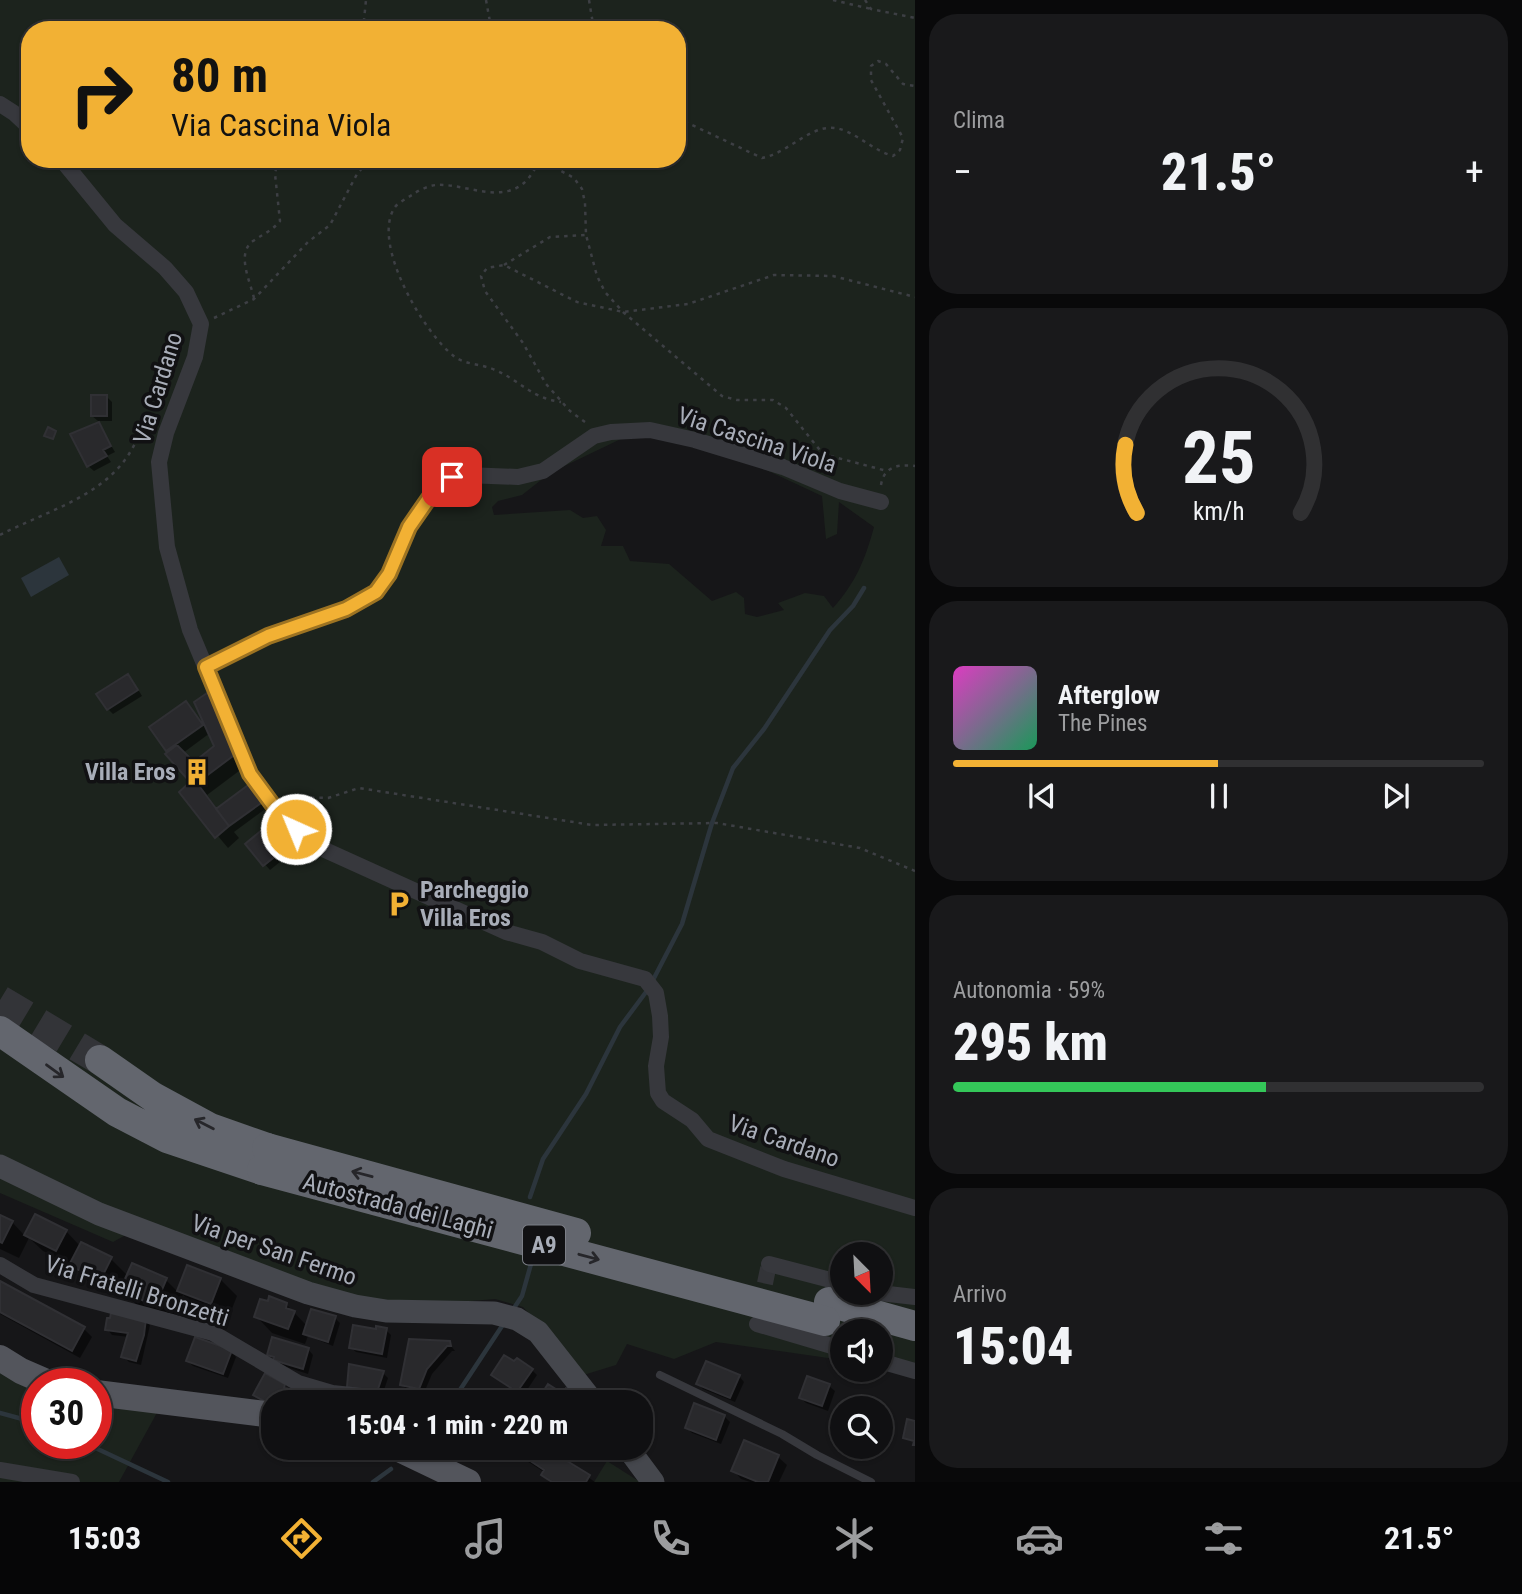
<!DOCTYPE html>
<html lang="it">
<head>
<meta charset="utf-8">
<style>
  body { margin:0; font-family:"Roboto Condensed",sans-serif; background:#19191b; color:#f1f3f6; height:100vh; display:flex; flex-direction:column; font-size:26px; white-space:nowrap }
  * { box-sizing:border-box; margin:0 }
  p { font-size:23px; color:#9c9d9f }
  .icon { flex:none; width:38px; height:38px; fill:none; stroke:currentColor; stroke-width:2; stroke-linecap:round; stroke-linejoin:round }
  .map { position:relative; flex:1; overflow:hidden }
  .drawer { display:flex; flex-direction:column; gap:14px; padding:14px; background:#09090a; width:607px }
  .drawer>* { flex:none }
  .top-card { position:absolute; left:21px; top:21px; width:665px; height:147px; border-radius:28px; box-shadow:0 2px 5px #0004,0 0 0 2px #303032; background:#f2b134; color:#111; overflow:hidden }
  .needle { width:46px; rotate:156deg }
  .buttons { position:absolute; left:830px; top:1242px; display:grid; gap:14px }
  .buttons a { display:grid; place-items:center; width:63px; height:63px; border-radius:50%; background:#101012; box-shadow:0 2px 5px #0004,0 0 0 2px #303032; font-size:35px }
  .speed { position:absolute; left:21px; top:1368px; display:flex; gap:14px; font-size:35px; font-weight:700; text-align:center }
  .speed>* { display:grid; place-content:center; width:91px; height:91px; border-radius:50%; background:#101012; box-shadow:0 2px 5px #0004,0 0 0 2px #303032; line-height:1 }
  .speed .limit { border:10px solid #d22; background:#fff; color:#111 }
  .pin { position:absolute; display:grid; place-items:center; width:60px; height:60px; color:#fff; margin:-30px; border-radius:14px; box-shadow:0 4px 10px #0006 }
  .me { position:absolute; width:77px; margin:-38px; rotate:316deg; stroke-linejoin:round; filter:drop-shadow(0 0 5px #0008) }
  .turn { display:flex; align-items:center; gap:24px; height:147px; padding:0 35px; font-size:32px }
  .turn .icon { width:91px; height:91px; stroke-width:2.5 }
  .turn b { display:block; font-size:49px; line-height:60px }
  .big { font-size:52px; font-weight:800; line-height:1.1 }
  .drawer .tile { flex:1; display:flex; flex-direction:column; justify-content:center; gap:10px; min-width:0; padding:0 24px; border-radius:28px; background:#19191b }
  .drawer .dial { align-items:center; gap:0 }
  .dial svg { height:182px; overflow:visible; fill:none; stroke:#303032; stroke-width:7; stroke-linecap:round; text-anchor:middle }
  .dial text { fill:#f1f3f6; stroke:none }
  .song { display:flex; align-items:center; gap:21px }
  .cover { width:84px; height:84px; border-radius:10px; background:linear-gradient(135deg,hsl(310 70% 55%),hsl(150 70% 35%)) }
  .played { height:7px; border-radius:4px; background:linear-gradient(90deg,#f2b134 50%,#303032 50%) }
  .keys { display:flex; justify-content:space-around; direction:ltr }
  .heat { display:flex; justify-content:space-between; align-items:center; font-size:38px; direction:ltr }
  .charge { height:10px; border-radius:5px; background:linear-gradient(90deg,#34c759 59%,#303032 0) }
  .trip { position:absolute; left:261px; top:1390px; width:392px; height:70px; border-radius:28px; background:#101012; box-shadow:0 2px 5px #0004,0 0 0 2px #303032; font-weight:800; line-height:70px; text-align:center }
  .menu { display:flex; height:112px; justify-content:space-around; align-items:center; background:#060607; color:#9c9d9f }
  .menu .icon { width:49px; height:49px }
  .menu .current { color:#f2b134 }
  .menu b { font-size:32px; color:#f1f3f6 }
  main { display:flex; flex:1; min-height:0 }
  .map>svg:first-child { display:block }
  .green { fill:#1c231d; fill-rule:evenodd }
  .water { fill:#2c353c }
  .shadow { fill:#0007; fill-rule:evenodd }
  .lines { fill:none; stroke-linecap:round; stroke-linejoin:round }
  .stream { stroke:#2c353c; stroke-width:4.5 }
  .building { fill:#29292c; stroke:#303034; stroke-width:2 }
  .street-tunnel { stroke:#333438; stroke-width:16; stroke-dasharray:16 8; stroke-linecap:butt }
  .highway-tunnel { stroke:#333438; stroke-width:30; stroke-dasharray:30 15; stroke-linecap:butt }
  .path { stroke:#3d3f44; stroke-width:2.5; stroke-dasharray:3.5 5; stroke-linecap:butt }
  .lane { stroke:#37383d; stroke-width:8 }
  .street { stroke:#37383d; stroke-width:16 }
  .secondary { stroke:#45474d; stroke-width:23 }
  .primary { stroke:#53555c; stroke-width:26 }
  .highway { stroke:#63666e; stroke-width:30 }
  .highway-bridge { stroke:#63666e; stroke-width:30 }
  .oneway { stroke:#26262a }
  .route-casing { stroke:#9d7322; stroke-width:18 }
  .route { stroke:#f2b134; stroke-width:12 }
  .labels { text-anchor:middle; stroke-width:7; stroke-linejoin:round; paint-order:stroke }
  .shield { fill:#111113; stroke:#7b7e86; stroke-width:2 }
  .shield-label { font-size:23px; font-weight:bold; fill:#a8adb8 }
  .street-label { font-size:24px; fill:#a8adb8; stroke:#111113 }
  .poi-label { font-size:24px; font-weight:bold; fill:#a8adb8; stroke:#111113; text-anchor:end }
</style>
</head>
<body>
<main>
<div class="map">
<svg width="915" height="1482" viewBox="0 0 915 1482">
  <rect width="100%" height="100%" fill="#161618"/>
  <path class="green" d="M 0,0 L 915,0 L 915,1371 L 880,1366 L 880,1332 L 842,1332 L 842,1360 L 716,1342 L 674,1359 L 627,1344 L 616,1365 L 577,1377 L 560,1346 L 523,1307 L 495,1299 L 436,1304 L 347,1301 L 144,1225 L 113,1242 L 0,1193 ZM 30,30 L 677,30 L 677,159 L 30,159 ZM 656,433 L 751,463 L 822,496 L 826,539 L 837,534 L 839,502 L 874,527 C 865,560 856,582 833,608 L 824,596 L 805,593 L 778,603 L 784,610 L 757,617 L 745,614 L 744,598 L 736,592 L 712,601 L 669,564 L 630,561 L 623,546 L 601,546 L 606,530 L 597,516 L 583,518 L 570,510 L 494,515 L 492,507 L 498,501 L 522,495 L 550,473 L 625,437 ZM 842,1255 L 880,1255 L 880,1293 L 842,1293 Z
    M 0,1347 L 63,1379 L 93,1384 L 37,1384 L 37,1444 L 96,1444 L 96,1385 L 165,1398 L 119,1482 L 0,1482 Z
    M 607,1461 L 637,1480 L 640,1482 L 594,1482 Z"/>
  <path class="water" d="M 59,557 L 69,575 L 31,597 L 21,578 Z"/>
  <path class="shadow" d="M 107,397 L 112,402 L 112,421 L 98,421 L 92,416 Z
    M 98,424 L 115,452 L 107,456 L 111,462 L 94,471 L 88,466 Z
    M 133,681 L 142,696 L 113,714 L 108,709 Z
    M 186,704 L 206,727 L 247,765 L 207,795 L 218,810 L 251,786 L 268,807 L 234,832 L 239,838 L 228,848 L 181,792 L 193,783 L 167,750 ZM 210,733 L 216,747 L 194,764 L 183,753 Z
    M 279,828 L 296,849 L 270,870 L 247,844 Z
    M 36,1216 L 66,1231 L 80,1246 L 111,1259 L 128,1276 L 166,1280 L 178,1292 L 188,1267 L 220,1279 L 237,1296 L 228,1319 L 196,1307 L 183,1295 L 172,1321 L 139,1307 L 121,1289 L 117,1296 L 88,1281 L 74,1267 L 43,1251 L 29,1238 L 19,1258 L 0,1249 L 0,1217 L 12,1222 L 25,1236 Z
    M 0,1283 L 84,1329 L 92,1337 L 80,1358 L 0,1314 Z
    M 286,1304 L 307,1326 L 335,1318 L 340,1323 L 333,1346 L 308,1336 L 305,1344 L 272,1333 L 256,1316 Z
    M 145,1320 L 150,1325 L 141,1365 L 129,1362 L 123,1356 L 129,1337 L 112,1335 L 107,1329 Z
    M 386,1330 L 391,1335 L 387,1358 L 356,1352 L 351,1347 L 377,1331 Z
    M 449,1343 L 455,1351 L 452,1351 L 432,1374 L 424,1393 L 407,1390 L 402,1384 Z
    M 308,1349 L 313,1355 L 308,1374 L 280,1365 L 269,1355 Z
    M 231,1351 L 236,1357 L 228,1378 L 193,1366 L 188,1361 Z
    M 532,1370 L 537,1375 L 523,1396 L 498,1380 Z
    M 383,1373 L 388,1378 L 382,1396 L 354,1391 Z
    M 739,1376 L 744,1382 L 735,1402 L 703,1389 L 698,1384 Z
    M 284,1386 L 289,1390 L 312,1395 L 319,1402 L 264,1403 L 255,1395 Z
    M 829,1386 L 835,1391 L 828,1411 L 806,1403 L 801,1398 Z
    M 724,1416 L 730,1422 L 721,1444 L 692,1433 L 687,1428 Z
    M 745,1442 L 778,1457 L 787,1465 L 779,1482 L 750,1482 L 741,1479 L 733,1470 Z
    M 456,1447 L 486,1447 L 478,1460 Z
    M 511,1447 L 556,1450 L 564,1458 L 563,1460 L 595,1482 L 550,1482 L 543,1475 L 544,1472 L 519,1456 Z
    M 587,1447 L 602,1447 L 598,1454 Z"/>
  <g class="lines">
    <path class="stream" d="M 653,980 L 682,924 L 712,823 L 733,768 L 764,729 L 830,630 L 853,606 L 864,588
      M 530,1197 L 543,1159 L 586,1094 L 620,1027 L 649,988
      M 512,1311 L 522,1296 L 531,1264
      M 452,1402 L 504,1323
      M 0,1413 L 37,1423
      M 87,1444 L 168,1482
      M 373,1482 L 391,1469"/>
  </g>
  <path class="building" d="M 91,395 L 107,395 L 107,416 L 91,416 Z
    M 99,422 L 111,446 L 103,450 L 107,456 L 87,467 L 70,434 Z
    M 48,427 L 56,431 L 53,439 L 44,436 Z
    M 128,674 L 138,690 L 107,710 L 96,694 Z
    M 210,691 L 237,753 L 197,783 L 229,826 L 215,838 L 179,792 L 190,782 L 165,754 L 177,745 L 194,762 L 214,746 L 194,702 Z
    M 186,701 L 203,725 L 166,751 L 149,727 Z
    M 251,783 L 264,801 L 229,826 L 216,809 Z
    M 274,820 L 292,843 L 263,866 L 245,844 Z
    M 35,1214 L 67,1230 L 56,1251 L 24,1235 Z
    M 0,1215 L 13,1221 L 2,1243 L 0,1242 Z
    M 81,1242 L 112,1257 L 100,1281 L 69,1265 Z
    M 132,1263 L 167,1278 L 155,1306 L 120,1290 Z
    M 187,1265 L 221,1278 L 211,1304 L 177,1291 Z
    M 0,1281 L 85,1327 L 72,1351 L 0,1312 Z
    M 269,1296 L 287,1303 L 286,1308 L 295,1311 L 288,1329 L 254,1317 L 260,1299 L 268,1301 Z
    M 311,1309 L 336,1316 L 328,1342 L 303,1334 Z
    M 111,1313 L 146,1318 L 144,1335 L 136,1361 L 121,1357 L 128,1333 L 105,1330 L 107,1318 L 110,1318 Z
    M 353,1325 L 376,1329 L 376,1326 L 387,1328 L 382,1354 L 349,1348 Z
    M 195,1337 L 232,1350 L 223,1374 L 186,1361 Z
    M 272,1337 L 309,1348 L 303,1369 L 273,1360 L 274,1357 L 267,1355 Z
    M 409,1339 L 450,1341 L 451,1346 L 447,1346 L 427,1369 L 419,1389 L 400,1385 Z
    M 504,1355 L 514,1361 L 517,1358 L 533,1369 L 517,1392 L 491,1375 Z
    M 706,1361 L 740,1375 L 730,1398 L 696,1384 Z
    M 349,1364 L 384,1371 L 377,1392 L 347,1387 Z
    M 265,1373 L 285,1384 L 284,1388 L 313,1393 L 312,1402 L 273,1402 L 273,1406 L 253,1395 Z
    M 807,1376 L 830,1384 L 822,1406 L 799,1398 Z
    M 548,1384 L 562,1393 L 566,1388 L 577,1396 L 573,1402 L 539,1402 L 537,1401 Z
    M 474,1392 L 490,1402 L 468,1402 Z
    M 694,1403 L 725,1415 L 716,1440 L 685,1428 Z
    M 907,1419 L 915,1421 L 915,1445 L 913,1445 L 914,1441 L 903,1438 Z
    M 744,1440 L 779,1455 L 768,1482 L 758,1482 L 731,1471 Z
    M 509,1447 L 554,1447 L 557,1449 L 554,1453 L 590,1475 L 586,1482 L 552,1482 L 541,1475 L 544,1470 Z"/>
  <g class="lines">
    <path class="street-tunnel" d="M 760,1307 L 769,1264"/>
    <path class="highway-tunnel" d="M 0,1000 L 100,1060"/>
    <path class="path" d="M 486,0 L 490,22 L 494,30
      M 589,0 L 594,30
      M 833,0 L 871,9
      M 865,0 L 871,9 L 915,18
      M 363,30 L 366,0
      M 677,118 L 762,158 C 792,152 814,119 843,130 C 861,137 875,151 893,156 L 900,150 L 903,138 L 871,80 L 871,66 L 878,61 L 886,64 L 903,84 L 915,86
      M 539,159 L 574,178 L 582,189 L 585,203 L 586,235 L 597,276 L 605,292 L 623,312 L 722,396 L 737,400 L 773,400 L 786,408 L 823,454 L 887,471
      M 540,161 C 535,168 530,178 524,183 C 499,204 464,183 436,185 C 428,186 419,190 412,195 C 407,198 398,203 395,207 C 370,243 425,335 455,357 C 467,365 482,364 495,370 C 521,381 531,398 561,402
      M 504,265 L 550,237 L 586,235
      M 254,298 C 250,281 236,253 253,241 C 263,234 272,231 280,221 L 275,174 L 278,159
      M 214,318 L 254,299 L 308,242 L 330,225 L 357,174 L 370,159
      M 585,422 L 570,411 L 546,384 L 523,343 L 485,291 L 481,276 L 487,268 L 504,265 L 577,302 L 623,312 L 688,304 L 774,275 L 833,276 L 915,297
      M 881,485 C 884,466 899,464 915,466
      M 0,535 C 42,513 99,498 127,457 C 142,435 149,408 165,387
      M 286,795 L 289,797 L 328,798 L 359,788 L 592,825 L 717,823 L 860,848 L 915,871"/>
    <path class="lane" d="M 660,1375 L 782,1434 L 817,1455 L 871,1482"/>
    <path class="street" d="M 0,104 L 14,113 L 30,128
      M 61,159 L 115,225 L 165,268 L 186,292 L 201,324 L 195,357 L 166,433 L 159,462 L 167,547 L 190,630 L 250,774 L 278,812 L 314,845 L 506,932 L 542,942 L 580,961 L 645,979 L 656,993 L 660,1016 L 661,1037 L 656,1066 L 658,1093 L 663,1101 L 692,1120 L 708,1139 L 784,1169 L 915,1208
      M 206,667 L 268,636 L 347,609 L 376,592 L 389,574 L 409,527 L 436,488 L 452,477 L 466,475 L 518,477 L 543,471 L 594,436 L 611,432 L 650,430 L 695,440 L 783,467 L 840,491 L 881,502
      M 769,1264 L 842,1283
      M 0,1265 L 34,1285 L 213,1333 L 298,1383 L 332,1393 L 420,1402
      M 880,1293 L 915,1297
      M 757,1324 L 842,1349
      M 880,1361 L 915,1371
      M 0,1470 L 72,1482"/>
    <path class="secondary" d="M 0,1166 L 99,1214 L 308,1293 L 355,1306 L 386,1311 L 494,1313 L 517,1319 L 538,1332 L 593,1402
      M 627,1447 L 653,1482"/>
    <path class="primary" d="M 0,1358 L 21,1371 L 51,1384
      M 96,1393 L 273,1415
      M 395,1447 L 468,1482"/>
    <path class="highway" d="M 0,1031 L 117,1112 L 167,1138 L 262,1170
      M 100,1060 L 153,1097 L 210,1128 L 267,1148
      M 829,1302 L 915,1326"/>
    <path class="highway-bridge" d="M 267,1148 L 576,1233
      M 262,1170 L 825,1321"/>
  </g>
  <defs><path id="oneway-shaft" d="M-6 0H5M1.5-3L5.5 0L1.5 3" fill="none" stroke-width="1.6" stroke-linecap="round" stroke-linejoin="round" transform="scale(1.75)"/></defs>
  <g class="oneway">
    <use href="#oneway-shaft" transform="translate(55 1071) rotate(36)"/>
    <use href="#oneway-shaft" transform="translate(204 1124) rotate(-153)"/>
    <use href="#oneway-shaft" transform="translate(362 1174) rotate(-165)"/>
    <use href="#oneway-shaft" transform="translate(589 1257) rotate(15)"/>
  </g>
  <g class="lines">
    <defs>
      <path id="route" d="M 296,829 L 278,812 L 250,774 L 206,667 L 268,636 L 346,609 L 376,592 L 389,574 L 409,527 L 436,488 L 452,477"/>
    </defs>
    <use href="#route" class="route-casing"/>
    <use href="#route" class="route"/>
  </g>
  <defs>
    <symbol id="building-bare" viewBox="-9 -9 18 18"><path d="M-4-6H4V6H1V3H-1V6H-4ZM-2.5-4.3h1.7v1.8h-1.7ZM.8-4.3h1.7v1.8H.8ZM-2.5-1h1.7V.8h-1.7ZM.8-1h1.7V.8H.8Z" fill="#f2b134" stroke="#111113" stroke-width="2.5" paint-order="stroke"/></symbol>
    <symbol id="parking-bare" viewBox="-9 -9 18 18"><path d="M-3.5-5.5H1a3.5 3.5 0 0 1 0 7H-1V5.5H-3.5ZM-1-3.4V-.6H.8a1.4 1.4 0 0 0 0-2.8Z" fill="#f2b134" stroke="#111113" stroke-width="2.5" paint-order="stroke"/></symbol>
  </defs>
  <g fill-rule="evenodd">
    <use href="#building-bare" x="178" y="753" width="38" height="38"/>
    <use href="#parking-bare" x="380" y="885" width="38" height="38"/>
  </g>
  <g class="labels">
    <rect class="shield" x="523" y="1225.5" width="42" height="39" rx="5"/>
    <g class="shield-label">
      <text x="544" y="1253">A9</text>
    </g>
    <g class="street-label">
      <text transform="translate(158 388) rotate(-73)" y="8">Via Cardano</text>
      <text transform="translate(757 440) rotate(18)" y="8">Via Cascina Viola</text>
      <text transform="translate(784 1141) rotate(19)" y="8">Via Cardano</text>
      <text transform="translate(398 1206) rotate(15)" y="8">Autostrada dei Laghi</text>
      <text transform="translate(274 1250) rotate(19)" y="8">Via per San Fermo</text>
      <text transform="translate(137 1291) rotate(17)" y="8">Via Fratelli Bronzetti</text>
    </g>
    <g class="poi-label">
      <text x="176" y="780">Villa Eros</text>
      <text x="420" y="898" text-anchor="start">Parcheggio<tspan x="420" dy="28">Villa Eros</tspan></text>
    </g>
  </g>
</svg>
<div class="buttons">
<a><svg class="needle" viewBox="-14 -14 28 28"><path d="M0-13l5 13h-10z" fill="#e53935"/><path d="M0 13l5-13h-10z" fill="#9c9d9f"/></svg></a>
<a><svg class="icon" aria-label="sound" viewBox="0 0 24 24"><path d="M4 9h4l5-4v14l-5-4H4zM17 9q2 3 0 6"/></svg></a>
<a><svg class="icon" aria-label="search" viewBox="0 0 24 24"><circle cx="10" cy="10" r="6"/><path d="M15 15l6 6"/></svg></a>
</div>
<div class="speed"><div class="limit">30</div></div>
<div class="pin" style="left:452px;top:477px;background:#d93025"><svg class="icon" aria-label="arrive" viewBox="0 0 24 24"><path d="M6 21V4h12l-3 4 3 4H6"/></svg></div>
<svg class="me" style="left:296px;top:829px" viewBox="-20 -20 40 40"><circle r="17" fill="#f2b134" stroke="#fff" stroke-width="3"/><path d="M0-11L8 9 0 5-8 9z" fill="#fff"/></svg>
<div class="trip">15:04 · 1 min · 220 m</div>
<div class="top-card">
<div class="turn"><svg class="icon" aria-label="right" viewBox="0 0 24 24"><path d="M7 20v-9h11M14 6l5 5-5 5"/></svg><div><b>80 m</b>Via Cascina Viola</div></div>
</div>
</div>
<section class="drawer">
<div class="tile"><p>Clima</p>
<div class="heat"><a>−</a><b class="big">21.5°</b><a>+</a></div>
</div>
<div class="tile dial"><svg viewBox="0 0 100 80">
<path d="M14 69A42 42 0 1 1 86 69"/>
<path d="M14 69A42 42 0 0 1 9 39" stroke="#f2b134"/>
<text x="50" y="56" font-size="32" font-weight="700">25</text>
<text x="50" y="72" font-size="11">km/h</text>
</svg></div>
<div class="tile">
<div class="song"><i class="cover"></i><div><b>Afterglow</b><p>The Pines</p></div></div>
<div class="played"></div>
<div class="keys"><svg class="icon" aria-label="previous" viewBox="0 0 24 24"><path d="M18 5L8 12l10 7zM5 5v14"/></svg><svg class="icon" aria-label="pause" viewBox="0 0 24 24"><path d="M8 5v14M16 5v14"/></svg><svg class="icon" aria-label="next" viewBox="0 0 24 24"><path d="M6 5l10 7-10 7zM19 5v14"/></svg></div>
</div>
<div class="tile"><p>Autonomia · 59%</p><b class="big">295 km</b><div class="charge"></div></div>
<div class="tile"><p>Arrivo</p><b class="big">15:04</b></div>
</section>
</main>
<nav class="menu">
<b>15:03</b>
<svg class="icon current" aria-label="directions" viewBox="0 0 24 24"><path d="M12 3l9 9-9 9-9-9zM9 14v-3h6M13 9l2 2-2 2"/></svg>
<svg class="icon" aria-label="music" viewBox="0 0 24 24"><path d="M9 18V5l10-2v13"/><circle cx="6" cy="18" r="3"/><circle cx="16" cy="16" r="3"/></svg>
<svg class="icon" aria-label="phone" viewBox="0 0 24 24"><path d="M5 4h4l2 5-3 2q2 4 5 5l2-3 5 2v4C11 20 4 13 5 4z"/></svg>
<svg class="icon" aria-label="climate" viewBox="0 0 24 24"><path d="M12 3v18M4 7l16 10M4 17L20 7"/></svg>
<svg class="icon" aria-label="car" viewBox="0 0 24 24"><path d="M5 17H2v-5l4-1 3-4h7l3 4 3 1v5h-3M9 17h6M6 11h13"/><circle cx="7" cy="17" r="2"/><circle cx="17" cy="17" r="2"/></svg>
<svg class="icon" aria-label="filters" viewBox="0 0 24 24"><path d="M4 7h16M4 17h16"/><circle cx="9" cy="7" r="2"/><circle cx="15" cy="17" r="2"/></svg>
<b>21.5°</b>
</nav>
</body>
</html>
